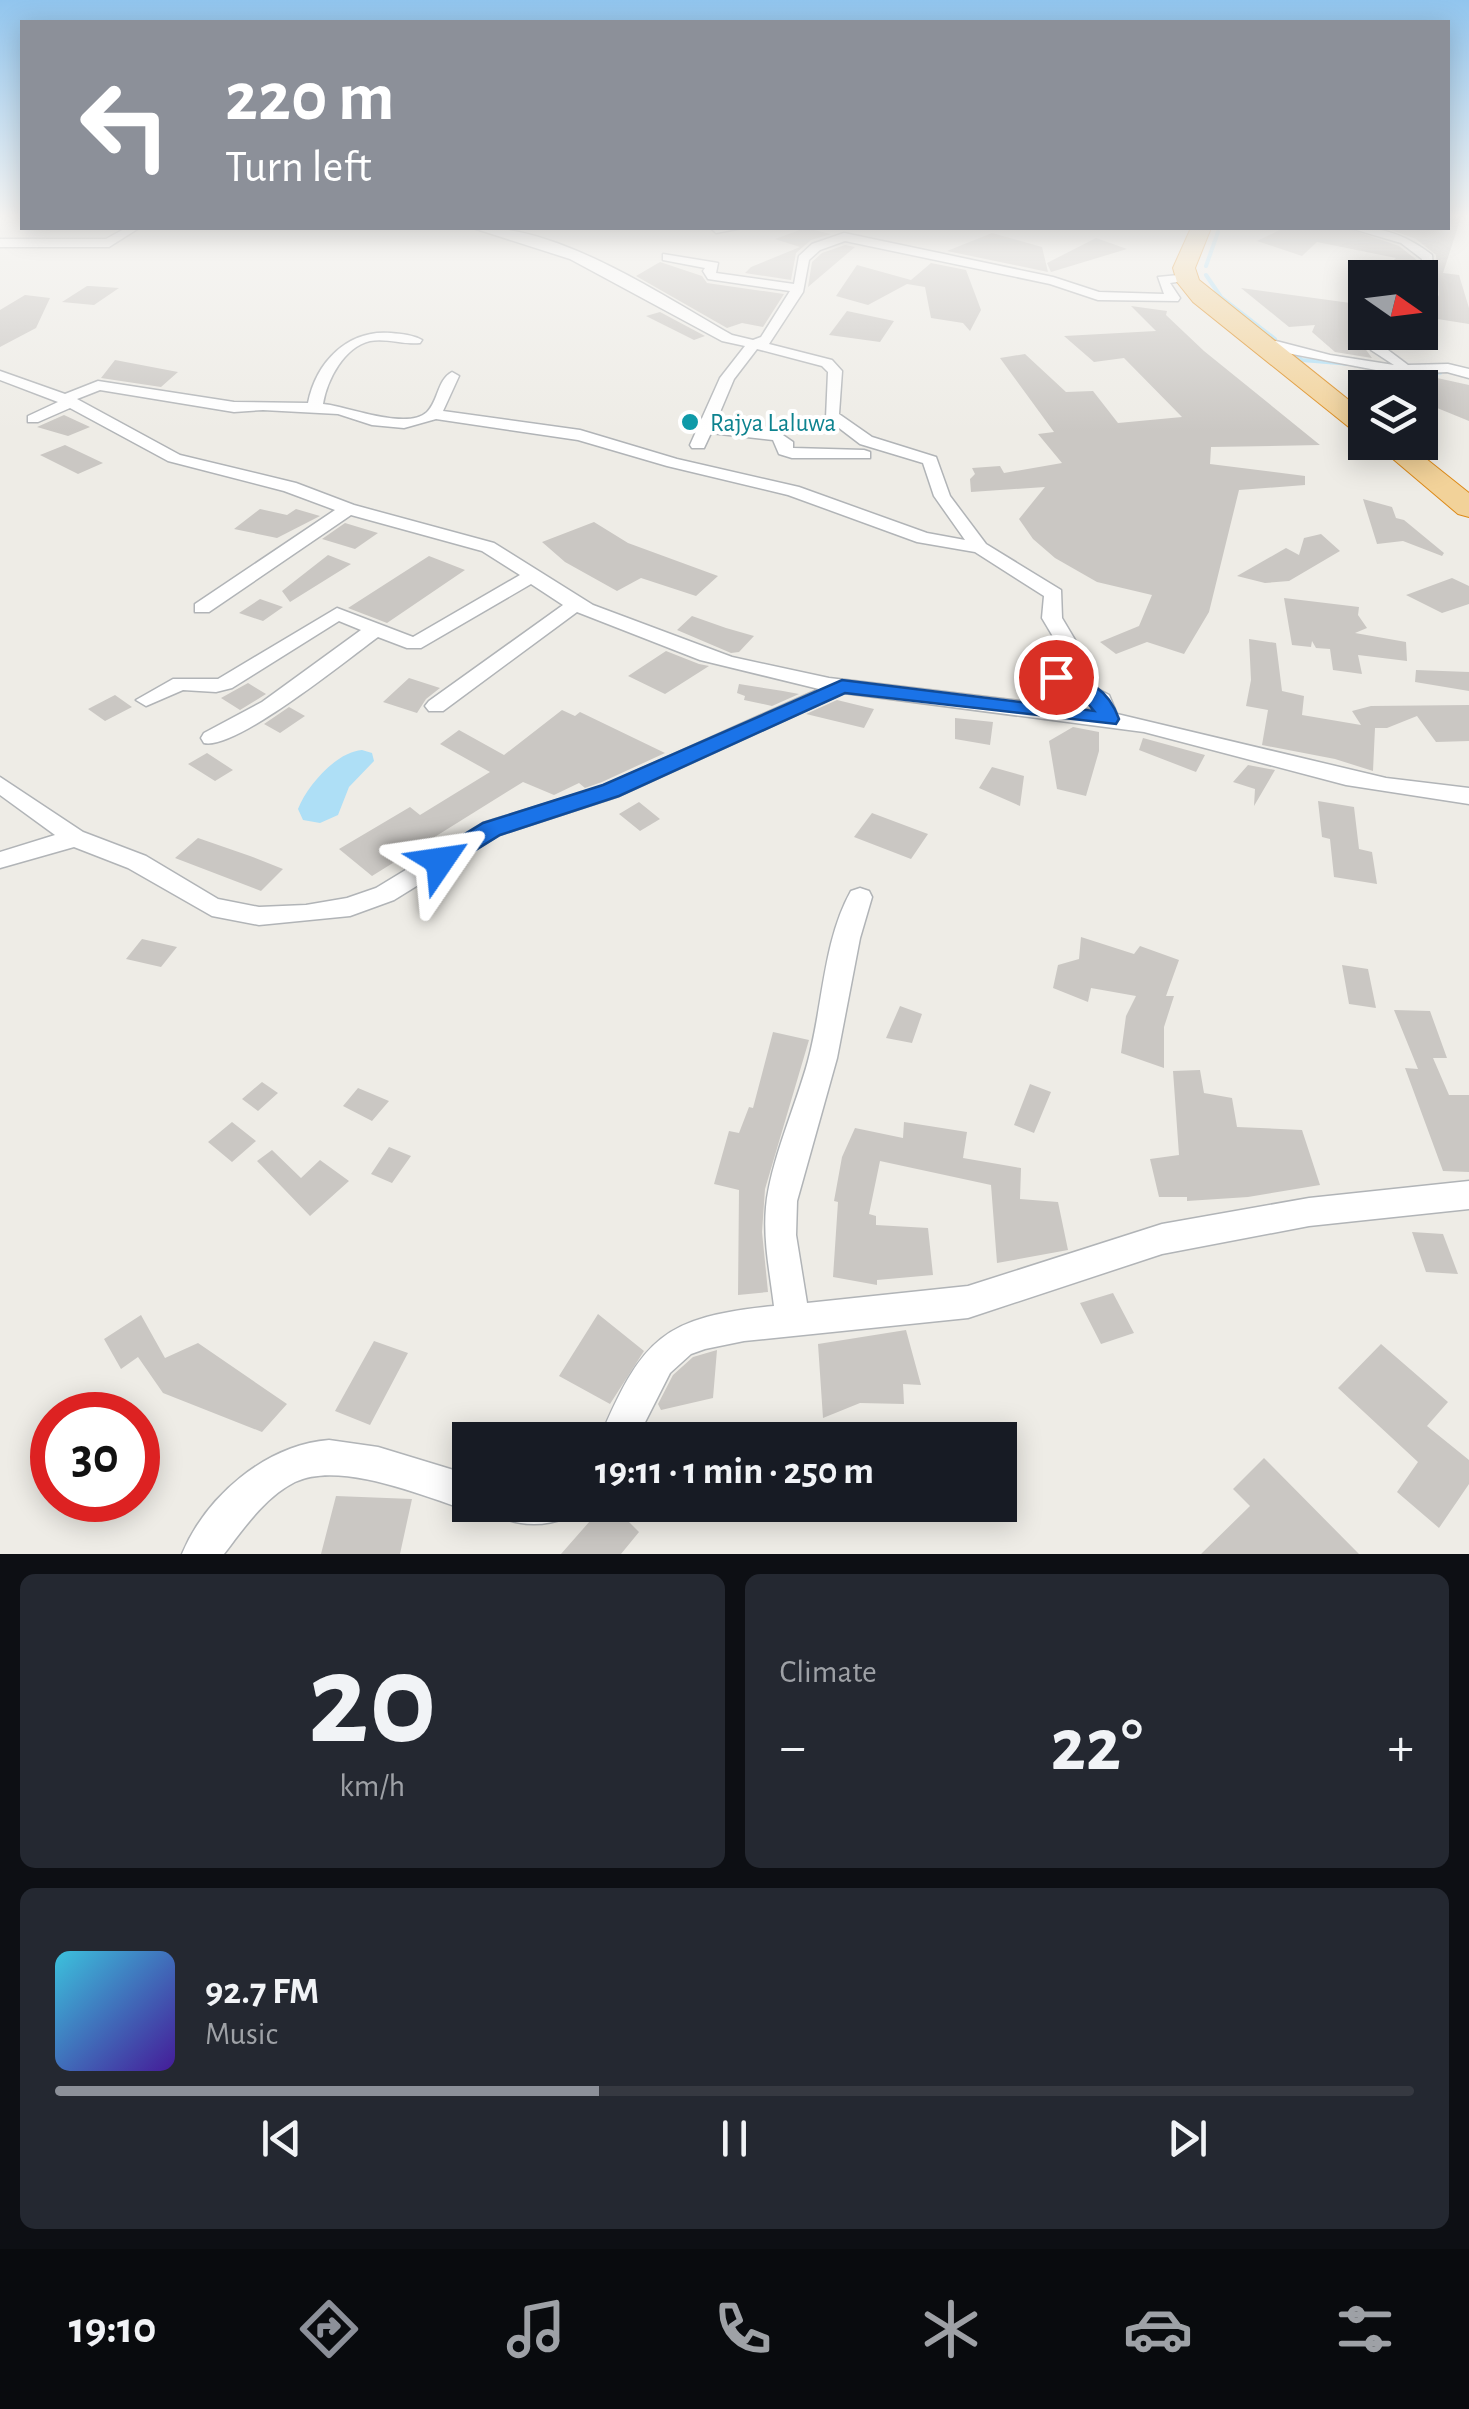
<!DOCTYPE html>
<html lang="en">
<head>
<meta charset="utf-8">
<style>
  body { margin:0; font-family:"Alegreya Sans",sans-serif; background:#242831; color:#f1f3f6; height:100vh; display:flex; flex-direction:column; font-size:38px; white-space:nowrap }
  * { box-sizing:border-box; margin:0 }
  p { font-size:32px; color:#9ea1a6 }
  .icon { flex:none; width:55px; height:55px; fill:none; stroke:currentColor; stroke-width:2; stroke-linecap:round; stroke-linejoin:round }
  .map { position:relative; height:1554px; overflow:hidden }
  .panel { display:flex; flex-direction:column; gap:20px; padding:20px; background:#0d0f14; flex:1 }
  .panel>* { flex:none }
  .guide { position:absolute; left:20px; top:20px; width:1430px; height:210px; border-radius:0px; box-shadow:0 5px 25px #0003; background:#8c9099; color:#fff; overflow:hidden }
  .needle { width:65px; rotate:104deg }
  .controls { position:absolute; left:1348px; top:260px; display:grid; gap:20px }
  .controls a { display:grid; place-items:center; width:90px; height:90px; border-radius:0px; background:#171b24; box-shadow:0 5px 25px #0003; font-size:50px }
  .speed { position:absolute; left:30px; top:1392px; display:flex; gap:20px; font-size:50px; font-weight:700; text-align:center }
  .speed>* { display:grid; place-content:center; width:130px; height:130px; border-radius:50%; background:#171b24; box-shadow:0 5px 25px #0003; line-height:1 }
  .speed .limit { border:15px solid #d22; background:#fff; color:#111 }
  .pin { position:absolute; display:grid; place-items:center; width:85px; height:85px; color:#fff; margin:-42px; border:5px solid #fff; border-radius:50%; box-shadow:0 2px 10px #0007 }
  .me { position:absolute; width:110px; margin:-55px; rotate:58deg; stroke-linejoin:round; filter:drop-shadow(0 0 8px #0008) }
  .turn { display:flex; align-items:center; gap:35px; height:210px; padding:0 40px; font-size:45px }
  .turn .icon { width:130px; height:130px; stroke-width:2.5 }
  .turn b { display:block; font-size:70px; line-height:85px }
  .big { font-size:75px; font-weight:700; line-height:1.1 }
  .panel .widget { flex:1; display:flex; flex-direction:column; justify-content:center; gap:15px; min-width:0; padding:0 35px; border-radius:15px; background:#242831 }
  .panel .dial { align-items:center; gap:0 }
  .dial b { font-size:130px; line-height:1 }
  .song { display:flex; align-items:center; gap:30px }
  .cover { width:120px; height:120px; border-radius:15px; background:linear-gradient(135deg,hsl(190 70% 55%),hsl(260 70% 35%)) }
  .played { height:10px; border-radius:5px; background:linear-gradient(90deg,#8c9099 40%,#363941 40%) }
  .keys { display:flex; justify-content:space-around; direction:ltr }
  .heat { display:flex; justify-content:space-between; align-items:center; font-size:55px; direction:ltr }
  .panel .tiles { flex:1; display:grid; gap:20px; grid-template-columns:1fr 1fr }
  .widget:last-child { grid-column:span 2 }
  .trip { position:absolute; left:452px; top:1422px; width:565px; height:100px; border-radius:0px; background:#171b24; box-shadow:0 5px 25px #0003; font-weight:700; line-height:100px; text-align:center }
  .tabs { display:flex; height:160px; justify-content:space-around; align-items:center; background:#090b0e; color:#9ea1a6 }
  .tabs .icon { width:70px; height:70px }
  .tabs .on { color:#8c9099 }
  .tabs b { font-size:45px; color:#f1f3f6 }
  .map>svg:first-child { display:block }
  .water { fill:#aedff6 }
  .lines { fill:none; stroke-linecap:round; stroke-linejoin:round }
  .stream-far1 { stroke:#aedff6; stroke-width:4 }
  .stream { stroke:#aedff6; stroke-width:5 }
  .building { fill:#cac7c3 }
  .street-casing { stroke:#b1b4b7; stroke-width:3 }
  .highway-casing { stroke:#dd8a18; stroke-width:2 }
  .street { fill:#fff; fill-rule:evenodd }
  .highway { fill:#f2d299; fill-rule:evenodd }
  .route { fill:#1a73e8; stroke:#114b97; stroke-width:2.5 }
  .culture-dot { fill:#0f9aa8; stroke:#fff; stroke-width:4 }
  .labels { text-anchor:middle; stroke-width:8; stroke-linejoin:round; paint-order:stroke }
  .far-culture-label { font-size:25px; fill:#0d838f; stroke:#fff; text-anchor:start }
</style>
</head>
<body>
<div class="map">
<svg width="1469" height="1554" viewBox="0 0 1469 1554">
  <rect width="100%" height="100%" fill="#eeece6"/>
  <path class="water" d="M 362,750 L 372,753 L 374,761 L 349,787 L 338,815 L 320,823 L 303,820 L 298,809 C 307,786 336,752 362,750 Z"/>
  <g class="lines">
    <path class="stream-far1" d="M 1206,266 L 1218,232
      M 1206,275 L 1221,297 L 1275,339
      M 1289,350 L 1302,360 L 1351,364
      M 1420,373 L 1440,372"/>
    <path class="stream" d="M 1410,373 L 1440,372"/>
  </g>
  <path class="building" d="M 1448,214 L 1462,214 L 1443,273 L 1459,275 L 1469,308 L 1469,324 L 1425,317 L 1439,295 L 1436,255 L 1416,239 L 1386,228 L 1448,228 Z
    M 805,228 L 831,234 L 811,240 L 796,253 L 791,280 L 745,273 L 751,267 L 800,247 L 775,239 Z
    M 1284,228 L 1346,228 L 1399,246 L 1418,261 L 1418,278 L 1374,278 L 1396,258 L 1317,242 L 1302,256 L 1257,241 Z
    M 992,233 L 1042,247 L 1048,272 L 947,251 Z
    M 1096,238 L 1127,249 L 1051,272 L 1047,263 Z
    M 845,245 L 855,247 L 808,287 L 812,262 L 822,253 Z
    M 660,262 L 702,276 L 707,283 L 784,294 L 763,327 L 742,323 L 727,328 L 636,276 Z
    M 931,263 L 966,270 L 981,310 L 970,331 L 963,323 L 931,318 L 925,287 L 907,284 L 868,305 L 836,296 L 857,265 L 911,280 Z
    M 87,286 L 90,286 L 119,288 L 94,305 L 62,302 Z
    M 1241,288 L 1365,305 L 1352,322 L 1365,327 L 1365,341 L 1361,343 L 1372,358 L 1335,352 L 1312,332 L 1315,325 L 1289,327 Z
    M 25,295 L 50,298 L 36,328 L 0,347 L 0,310 Z
    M 1131,306 L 1167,311 L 1166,315 L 1204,351 L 1320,445 L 1211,447 L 1210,464 L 1305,476 L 1305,485 L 1239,490 L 1209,612 L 1184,654 L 1147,642 L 1116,654 L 1100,642 L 1139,626 L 1152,595 L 1097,582 L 1055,558 L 1033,539 L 1019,519 L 1045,487 L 971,492 L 970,479 L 975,474 L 972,468 L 1000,466 L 1004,473 L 1062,463 L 1038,434 L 1054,432 L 1000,358 L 1025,354 L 1066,392 L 1093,391 L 1118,423 L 1182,417 L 1124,358 L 1094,362 L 1064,336 L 1156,331 Z
    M 847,311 L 894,321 L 880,342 L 829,335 Z
    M 660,312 L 705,336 L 694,340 L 646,316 Z
    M 115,360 L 178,372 L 161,387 L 101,378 Z
    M 1437,378 L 1469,385 L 1469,421 L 1420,401 L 1420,379 L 1435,382 Z
    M 64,415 L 90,427 L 68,436 L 37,427 Z
    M 65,445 L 103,463 L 78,474 L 40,455 Z
    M 1363,499 L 1392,507 L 1396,518 L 1404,520 L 1444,553 L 1442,556 L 1403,541 L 1377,544 Z
    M 260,509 L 287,515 L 296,509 L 320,516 L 277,538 L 234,529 Z
    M 594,522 L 628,543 L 718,576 L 696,596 L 641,578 L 617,591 L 565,562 L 542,542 Z
    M 345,523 L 378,533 L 355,549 L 322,539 Z
    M 1321,534 L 1340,551 L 1289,581 L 1265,583 L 1237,576 L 1286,548 L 1299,555 L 1304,538 Z
    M 328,555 L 351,564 L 290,602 L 282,591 Z
    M 429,556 L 465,570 L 387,623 L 348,608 Z
    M 1452,578 L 1469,586 L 1469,604 L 1442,613 L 1406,595 Z
    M 1284,598 L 1359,607 L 1358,615 L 1367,628 L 1355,633 L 1406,642 L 1407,661 L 1358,655 L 1362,674 L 1333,670 L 1330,649 L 1316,648 L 1312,641 L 1311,647 L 1292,645 Z
    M 260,599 L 283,607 L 263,621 L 239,613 Z
    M 692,616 L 726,628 L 754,636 L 739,652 L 731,653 L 677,630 Z
    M 1249,639 L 1276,643 L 1282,691 L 1304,696 L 1302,715 L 1361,725 L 1352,711 L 1371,706 L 1469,705 L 1469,741 L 1436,742 L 1417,716 L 1387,728 L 1375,728 L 1373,771 L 1335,759 L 1262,745 L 1268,710 L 1246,706 L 1251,680 Z
    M 666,651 L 699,664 L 709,666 L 665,694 L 628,676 Z
    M 1416,670 L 1469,672 L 1469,691 L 1415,682 Z
    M 409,678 L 440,688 L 426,699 L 417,713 L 383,702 Z
    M 248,683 L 266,694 L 240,710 L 221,698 Z
    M 739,684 L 783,691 L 799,694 L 772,706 L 744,700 L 745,696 L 737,693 Z
    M 115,695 L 132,707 L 105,721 L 88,709 Z
    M 837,700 L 874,709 L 864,728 L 806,714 Z
    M 289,707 L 305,716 L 280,733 L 264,724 Z
    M 562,710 L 575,716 L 580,712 L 665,753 L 602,782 L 585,788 L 579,783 L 554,795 L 523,782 L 372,876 L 339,849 L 410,807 L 420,815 L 490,772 L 440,744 L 459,730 L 504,755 Z
    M 955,718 L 993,722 L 990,745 L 955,739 Z
    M 1073,727 L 1099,732 L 1099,751 L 1086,796 L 1057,789 L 1049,741 Z
    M 1143,738 L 1205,755 L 1196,772 L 1139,750 Z
    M 207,753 L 233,770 L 215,781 L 188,764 Z
    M 1248,765 L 1275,770 L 1254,806 L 1255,789 L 1233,782 Z
    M 992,767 L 1024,776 L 1020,806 L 979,788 Z
    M 1318,801 L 1354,807 L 1359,849 L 1372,852 L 1377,884 L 1334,877 L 1330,839 L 1322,837 Z
    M 639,802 L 660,819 L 640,831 L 619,814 Z
    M 872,813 L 928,834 L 911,859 L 854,837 Z
    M 198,838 L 250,856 L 283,869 L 261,891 L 175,858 Z
    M 1081,937 L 1134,954 L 1140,946 L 1179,960 L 1166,996 L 1174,996 L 1164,1027 L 1164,1068 L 1121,1053 L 1126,1016 L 1136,996 L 1091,988 L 1088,1002 L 1053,988 L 1058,965 L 1079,959 Z
    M 142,939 L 177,947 L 161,967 L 126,959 Z
    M 1342,965 L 1368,969 L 1376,1008 L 1349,1004 Z
    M 900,1006 L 922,1014 L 912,1043 L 886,1038 Z
    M 1394,1010 L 1430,1011 L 1447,1058 L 1433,1058 L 1449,1095 L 1469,1095 L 1469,1172 L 1443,1171 L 1405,1068 L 1418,1069 Z
    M 773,1032 L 809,1040 L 765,1189 L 762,1232 L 768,1292 L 738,1295 L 739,1190 L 714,1184 L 729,1131 L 739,1133 L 749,1107 L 753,1108 Z
    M 1200,1070 L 1204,1093 L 1232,1098 L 1237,1127 L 1302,1130 L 1320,1185 L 1248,1197 L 1187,1201 L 1187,1197 L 1159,1197 L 1150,1159 L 1179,1155 L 1173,1071 Z
    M 262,1082 L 278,1093 L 258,1111 L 242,1099 Z
    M 1030,1084 L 1051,1092 L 1034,1133 L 1014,1125 Z
    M 358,1088 L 389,1101 L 372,1121 L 343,1106 Z
    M 232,1122 L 256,1141 L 232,1162 L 208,1142 Z
    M 904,1122 L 967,1132 L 963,1158 L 1021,1168 L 1020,1199 L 1058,1202 L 1068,1250 L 997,1263 L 991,1185 L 880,1161 L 869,1214 L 876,1216 L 876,1225 L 928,1228 L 933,1275 L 877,1280 L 877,1285 L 833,1277 L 838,1202 L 834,1201 L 842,1157 L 855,1128 L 903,1138 Z
    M 389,1147 L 411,1156 L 392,1183 L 371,1174 Z
    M 272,1150 L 301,1178 L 320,1160 L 349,1181 L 310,1216 L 257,1161 Z
    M 1412,1232 L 1443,1234 L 1458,1274 L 1426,1272 Z
    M 1113,1293 L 1134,1333 L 1101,1344 L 1080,1303 Z
    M 598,1314 L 644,1351 L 610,1404 L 559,1376 Z
    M 141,1315 L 165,1358 L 198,1343 L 287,1404 L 262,1432 L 163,1393 L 138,1357 L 121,1369 L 104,1339 Z
    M 906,1330 L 921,1385 L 903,1384 L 904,1404 L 860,1403 L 823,1418 L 818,1344 Z
    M 374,1341 L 408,1353 L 370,1425 L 335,1411 Z
    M 1381,1344 L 1448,1402 L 1427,1426 L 1469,1460 L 1469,1484 L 1439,1528 L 1397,1492 L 1418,1462 L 1338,1388 Z
    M 717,1350 L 713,1398 L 661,1410 L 658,1404 L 673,1375 L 693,1357 Z
    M 1264,1458 L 1359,1554 L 1201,1554 L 1250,1506 L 1233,1489 Z
    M 336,1496 L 412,1499 L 400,1554 L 321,1554 Z
    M 604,1505 L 612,1505 L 639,1532 L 621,1554 L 561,1554 Z"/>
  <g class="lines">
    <defs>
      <path id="street" d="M 126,228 L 139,228 L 109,247 L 0,247 L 0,239 L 106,239 Z
        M 473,228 C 556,223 661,295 732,335 L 753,340 L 761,337 L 790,291 L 708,279 L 703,271 L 705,268 L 663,260 L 663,254 L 718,263 L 716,273 L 794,284 L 799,256 L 812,244 L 844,233 L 1053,277 L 1099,292 L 1164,294 L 1158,277 L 1189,274 L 1189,280 L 1170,283 L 1180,298 L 1178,301 L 1098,300 L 1050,284 L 845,241 L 820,250 L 809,260 L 803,292 L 769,344 L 832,360 L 842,371 L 839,414 L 872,437 L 936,457 L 950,496 L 986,544 L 1061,590 L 1062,618 L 1081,650 L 1064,671 L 1109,695 L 1117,714 L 1386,778 L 1469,788 L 1469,804 L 1346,785 L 1144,732 L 844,693 L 619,796 L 499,835 L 394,900 L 350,916 L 259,925 L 212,916 L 128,868 L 74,847 L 0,868 L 0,852 L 55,835 L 0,795 L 0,777 L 83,832 L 146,856 L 218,899 L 259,907 L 306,905 L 347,898 L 376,888 L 483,823 L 603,786 L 819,689 L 700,660 L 577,612 L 443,711 L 429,711 L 425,706 L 429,701 L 563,605 L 531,584 L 421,648 L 407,648 L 378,637 C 349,658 235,751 204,743 L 201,738 L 204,733 L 262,702 L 361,630 L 339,621 L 232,688 L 216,692 L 183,690 L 146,706 L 136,700 L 173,679 L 218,679 L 337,608 L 413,637 L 520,575 L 482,551 L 351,515 L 209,612 L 195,612 L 195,604 L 335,510 L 284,491 L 168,461 L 70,408 L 38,422 L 28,422 L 28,416 L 58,402 L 0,380 L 0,371 L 65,394 L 98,381 L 234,402 L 308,403 C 316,362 348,329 391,333 C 402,334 413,335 422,340 L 420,343 C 404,345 387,338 370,341 C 344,347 327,380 323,404 C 347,406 407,431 427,412 C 439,400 437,380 452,372 L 459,376 L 443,411 L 580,430 L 677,459 L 799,487 L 927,533 L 965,540 L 934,496 L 923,463 L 860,444 L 826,418 L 828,372 L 822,366 L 757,349 L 734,379 L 715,424 L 777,431 L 793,442 L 793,448 L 864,450 L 870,452 L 870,458 L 792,458 L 779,454 L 773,440 L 711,433 L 704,448 L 692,448 L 690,445 L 720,378 L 745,346 L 722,341 L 570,259 ZM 100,390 L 234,412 L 263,410 L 338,414 L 372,425 L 404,428 L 436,419 L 578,440 L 667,466 L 788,495 L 917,542 L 975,552 L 1044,596 L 1042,618 L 1061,650 L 1041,672 L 1093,703 L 1095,710 L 829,678 L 732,657 L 593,605 L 494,543 L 354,505 L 296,483 L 180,455 L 77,399 Z
        M 711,228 L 742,228 L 716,233 Z
        M 1350,228 C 1382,226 1408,236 1432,255 L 1435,295 L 1425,309 L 1420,310 L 1422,259 L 1401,243 Z
        M 1399,332 L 1417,332 L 1388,350 L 1408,365 L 1448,364 L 1469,369 L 1469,378 L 1447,372 L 1397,374 L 1256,347 L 1276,341 L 1330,355 L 1394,365 L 1371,350 Z
        M 860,888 L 869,891 L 872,897 L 860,938 L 837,1058 L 797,1201 L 796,1235 L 807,1303 L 968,1286 L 1162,1224 L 1309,1198 L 1469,1181 L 1469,1209 L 1309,1226 L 1162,1254 L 968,1318 L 744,1341 L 705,1349 L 691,1354 L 670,1373 L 636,1440 L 599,1440 C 642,1338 663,1317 774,1306 C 770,1273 763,1241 766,1207 C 770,1163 796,1105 808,1061 C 823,1006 823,941 851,891 Z
        M 329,1440 L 378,1447 L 470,1475 L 470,1505 L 483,1506 L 470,1511 C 426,1497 340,1460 295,1482 C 265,1497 244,1528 224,1554 L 182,1554 C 206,1496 266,1445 329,1440 Z
        M 498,1505 L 570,1505 L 565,1518 C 546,1526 522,1526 503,1518 Z"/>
      <path id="highway" d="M 1191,228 L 1211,228 L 1195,268 L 1199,280 L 1365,413 L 1365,434 L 1355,432 L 1193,302 L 1177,282 L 1173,268 Z
        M 1373,442 L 1405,442 L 1469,493 L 1469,517 L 1458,514 Z"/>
    </defs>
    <use href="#street" class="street-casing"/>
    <use href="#highway" class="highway-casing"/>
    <use href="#street" class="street"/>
    <use href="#highway" class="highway"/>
  </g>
  <linearGradient id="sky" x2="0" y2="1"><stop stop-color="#91c5ee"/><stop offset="0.5" stop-color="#f7f6f4"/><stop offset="1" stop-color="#f7f6f4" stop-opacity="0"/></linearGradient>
  <rect width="1469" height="432" fill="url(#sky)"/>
  <path class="route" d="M 1056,671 C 1087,679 1108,688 1119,719 L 1116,724 L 845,693 L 619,796 L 500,835 L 448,867 L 440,870 L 428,861 L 431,855 L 483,823 L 603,785 L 842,680 L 1094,711 L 1080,694 L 1049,681 L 1046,677 Z"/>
  <circle class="culture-dot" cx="690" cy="422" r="10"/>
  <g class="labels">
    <g class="far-culture-label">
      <text x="710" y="431">Rajya Laluwa</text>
    </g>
  </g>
</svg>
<div class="controls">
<a><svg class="needle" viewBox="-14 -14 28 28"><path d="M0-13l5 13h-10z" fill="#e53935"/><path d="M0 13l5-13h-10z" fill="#9ea1a6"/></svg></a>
<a><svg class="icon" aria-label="layers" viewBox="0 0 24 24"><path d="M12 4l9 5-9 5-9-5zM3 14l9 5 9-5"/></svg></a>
</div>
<div class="speed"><div class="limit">30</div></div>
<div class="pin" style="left:1056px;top:677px;background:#d93025"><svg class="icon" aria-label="arrive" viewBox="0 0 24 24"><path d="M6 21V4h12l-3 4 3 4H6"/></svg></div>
<svg class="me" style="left:440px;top:861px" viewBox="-20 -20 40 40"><path d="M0-17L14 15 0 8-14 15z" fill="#1a73e8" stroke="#fff" stroke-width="4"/></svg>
<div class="trip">19:11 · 1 min · 250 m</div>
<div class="guide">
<div class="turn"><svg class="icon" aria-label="left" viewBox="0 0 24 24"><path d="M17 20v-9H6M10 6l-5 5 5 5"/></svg><div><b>220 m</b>Turn left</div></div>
</div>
</div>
<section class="panel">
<div class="tiles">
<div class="widget dial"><b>20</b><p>km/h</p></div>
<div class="widget"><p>Climate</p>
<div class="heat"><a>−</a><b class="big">22°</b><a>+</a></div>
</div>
<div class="widget">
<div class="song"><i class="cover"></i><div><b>92.7 FM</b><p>Music</p></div></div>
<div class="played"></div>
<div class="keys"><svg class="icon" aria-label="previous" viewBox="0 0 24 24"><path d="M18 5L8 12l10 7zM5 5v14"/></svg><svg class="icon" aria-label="pause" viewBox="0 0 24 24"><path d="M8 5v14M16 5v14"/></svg><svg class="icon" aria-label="next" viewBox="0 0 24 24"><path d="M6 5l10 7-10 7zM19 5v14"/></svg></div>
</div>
</div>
</section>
<nav class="tabs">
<b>19:10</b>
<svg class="icon on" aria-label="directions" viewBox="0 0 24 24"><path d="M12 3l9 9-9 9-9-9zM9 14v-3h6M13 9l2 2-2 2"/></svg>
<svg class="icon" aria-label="music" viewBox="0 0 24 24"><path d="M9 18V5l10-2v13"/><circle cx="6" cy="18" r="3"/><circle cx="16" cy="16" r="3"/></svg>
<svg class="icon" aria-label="phone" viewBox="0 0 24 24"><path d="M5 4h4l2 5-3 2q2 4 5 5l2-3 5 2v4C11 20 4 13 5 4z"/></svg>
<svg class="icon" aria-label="climate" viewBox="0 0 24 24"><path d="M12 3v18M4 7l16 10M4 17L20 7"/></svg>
<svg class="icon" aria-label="car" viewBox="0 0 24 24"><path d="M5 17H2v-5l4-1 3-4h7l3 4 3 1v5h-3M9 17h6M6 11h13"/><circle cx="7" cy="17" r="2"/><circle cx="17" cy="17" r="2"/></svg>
<svg class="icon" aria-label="filters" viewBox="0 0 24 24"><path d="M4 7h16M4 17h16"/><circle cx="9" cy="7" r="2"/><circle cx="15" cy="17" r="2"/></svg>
</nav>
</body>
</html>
